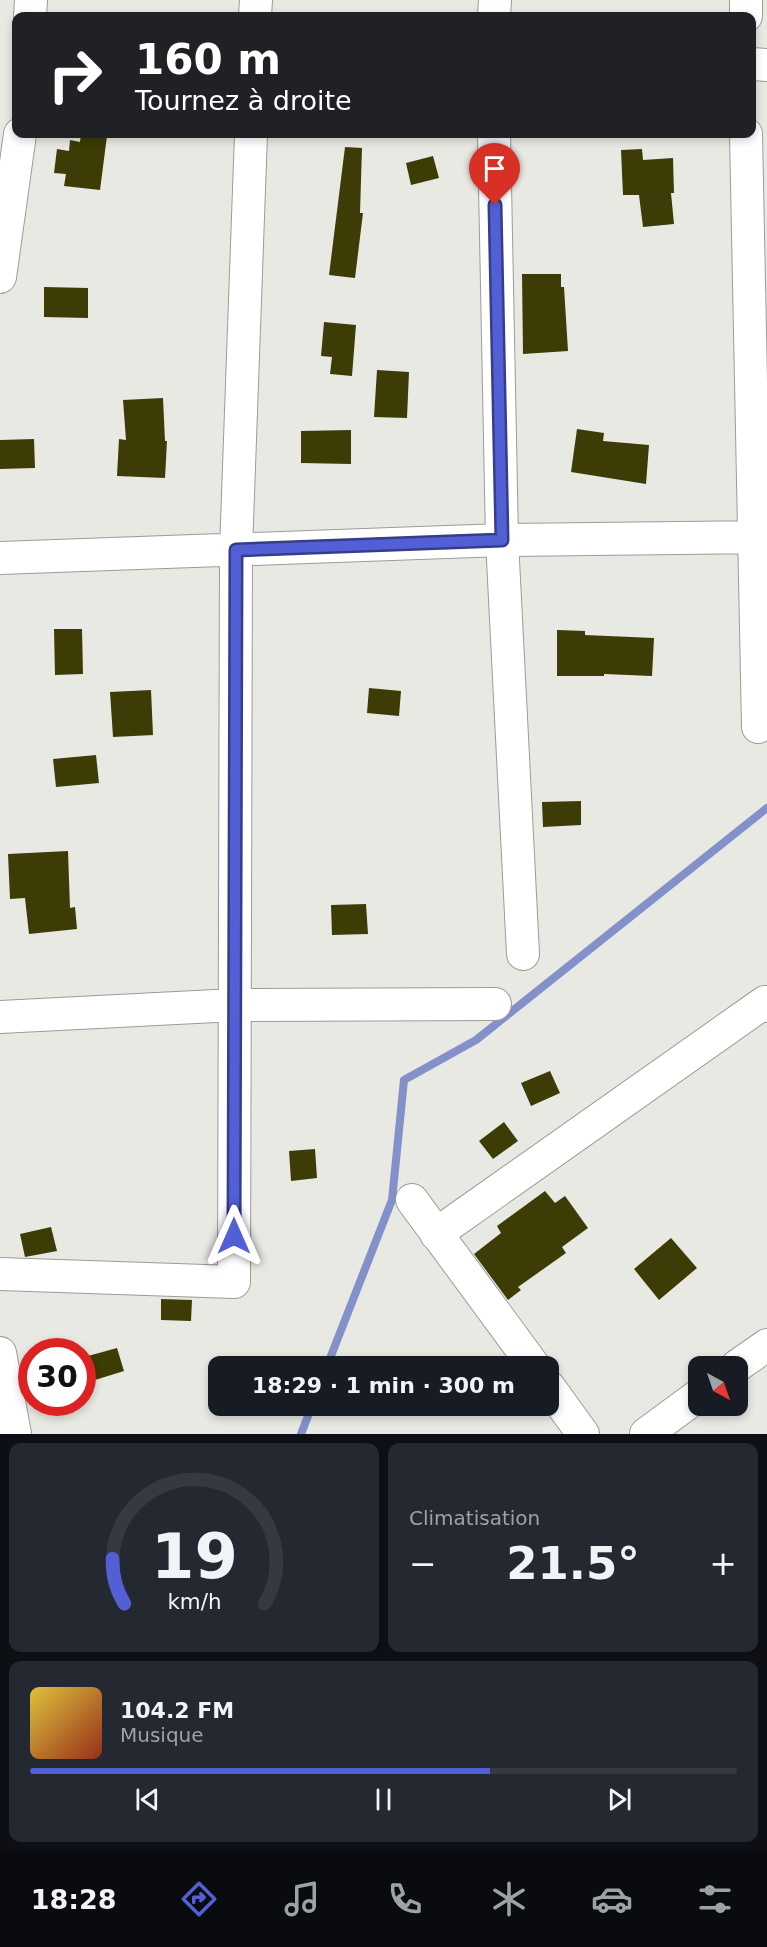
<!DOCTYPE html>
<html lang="fr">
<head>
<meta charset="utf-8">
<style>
  body { margin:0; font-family:"DejaVu Sans",sans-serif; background:#242831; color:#f1f3f6; height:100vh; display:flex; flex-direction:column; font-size:22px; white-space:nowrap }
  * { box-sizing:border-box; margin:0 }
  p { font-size:20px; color:#9ea1a6 }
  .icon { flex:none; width:33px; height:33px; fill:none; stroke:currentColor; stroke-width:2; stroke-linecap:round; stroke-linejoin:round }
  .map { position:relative; height:1434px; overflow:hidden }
  .side { display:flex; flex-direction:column; gap:9px; padding:9px; background:#0d0f14; flex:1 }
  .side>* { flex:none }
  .hud { position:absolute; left:12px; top:12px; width:744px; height:126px; border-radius:12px; box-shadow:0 3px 9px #0003; background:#202124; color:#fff; overflow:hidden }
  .needle { width:39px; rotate:140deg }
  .fabs { position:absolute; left:688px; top:1356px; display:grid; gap:12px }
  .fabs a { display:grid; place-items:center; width:60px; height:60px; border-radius:12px; background:#171b24; box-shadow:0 3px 9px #0003; font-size:30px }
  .speed { position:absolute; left:18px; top:1338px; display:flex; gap:12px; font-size:30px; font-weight:700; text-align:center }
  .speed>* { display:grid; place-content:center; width:78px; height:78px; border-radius:50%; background:#171b24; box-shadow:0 3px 9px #0003; line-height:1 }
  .speed .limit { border:9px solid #d22; background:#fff; color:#111 }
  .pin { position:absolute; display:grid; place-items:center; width:51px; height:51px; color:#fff; margin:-62px -26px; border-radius:50% 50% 50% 0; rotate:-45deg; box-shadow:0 0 6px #0007 }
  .pin .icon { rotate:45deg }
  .me { position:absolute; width:66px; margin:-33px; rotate:0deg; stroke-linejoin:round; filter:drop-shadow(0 0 4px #0008) }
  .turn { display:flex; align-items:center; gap:21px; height:126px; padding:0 24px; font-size:27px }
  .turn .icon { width:78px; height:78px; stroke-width:2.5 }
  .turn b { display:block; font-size:42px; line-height:51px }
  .big { font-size:45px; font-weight:700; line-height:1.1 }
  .side .widget { flex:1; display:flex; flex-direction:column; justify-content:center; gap:9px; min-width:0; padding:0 21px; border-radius:12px; background:#242831 }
  .side .dial { align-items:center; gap:0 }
  .dial svg { height:156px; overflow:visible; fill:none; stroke:#363941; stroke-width:7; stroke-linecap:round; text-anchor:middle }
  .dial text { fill:#f1f3f6; stroke:none }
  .song { display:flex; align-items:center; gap:18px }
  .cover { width:72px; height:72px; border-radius:9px; background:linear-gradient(135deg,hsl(50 70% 55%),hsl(10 70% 35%)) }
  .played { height:6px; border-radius:3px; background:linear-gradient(90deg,#535fd5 65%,#363941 65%) }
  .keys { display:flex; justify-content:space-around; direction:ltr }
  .heat { display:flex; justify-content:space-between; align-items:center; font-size:33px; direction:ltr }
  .side .tiles { flex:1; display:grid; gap:9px; grid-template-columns:1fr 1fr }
  .widget:last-child { grid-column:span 2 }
  .trip { position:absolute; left:208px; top:1356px; width:351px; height:60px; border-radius:12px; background:#171b24; box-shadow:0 3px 9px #0003; font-weight:700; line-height:60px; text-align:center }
  .menu { display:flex; height:96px; justify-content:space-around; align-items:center; background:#090b0e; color:#9ea1a6 }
  .menu .icon { width:42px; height:42px }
  .menu .on { color:#535fd5 }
  .menu b { font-size:27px; color:#f1f3f6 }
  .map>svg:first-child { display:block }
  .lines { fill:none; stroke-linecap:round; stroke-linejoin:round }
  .stream { stroke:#8490ca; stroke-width:8 }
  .building { fill:#3d3c06 }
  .street-casing { stroke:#9c9c97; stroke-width:34 }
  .street { stroke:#fff; stroke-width:32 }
  .route-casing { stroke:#363e8a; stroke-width:15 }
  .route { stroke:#535fd5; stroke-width:10 }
</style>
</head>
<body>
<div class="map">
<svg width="767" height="1434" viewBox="0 0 767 1434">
  <rect width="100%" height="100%" fill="#e9e9e4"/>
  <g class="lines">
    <path class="stream" d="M 327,1366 L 392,1200 L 404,1080 L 476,1040 L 767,808
      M 301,1434 L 312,1406"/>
  </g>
  <path class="building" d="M 81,134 L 107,136 L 100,190 L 64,186 L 66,174 L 54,173 L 57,149 L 69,151 L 70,140 L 80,142 Z
    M 345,147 L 362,148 L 360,213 L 363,213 L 355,278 L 329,275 Z
    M 642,149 L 643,160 L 673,158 L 674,193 L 671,193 L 674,224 L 643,227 L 639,195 L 623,195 L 621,150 Z
    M 433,156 L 439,178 L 411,185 L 406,163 Z
    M 522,274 L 561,274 L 561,287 L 564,287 L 568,351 L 523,354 Z
    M 44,287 L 88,288 L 88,318 L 44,317 Z
    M 324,322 L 356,325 L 352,376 L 330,374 L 332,357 L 321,356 Z
    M 377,370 L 409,372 L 407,418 L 374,417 Z
    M 163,398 L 165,441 L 167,441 L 165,478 L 117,476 L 119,439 L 126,440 L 123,400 Z
    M 577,429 L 604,433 L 603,441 L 649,445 L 646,484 L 571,472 Z
    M 351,430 L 351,464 L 301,463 L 301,431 Z
    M 34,439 L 35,468 L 0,469 L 0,440 Z
    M 54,629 L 82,629 L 83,674 L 55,675 Z
    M 557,630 L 585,631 L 585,635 L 654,638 L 652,676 L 604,674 L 604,676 L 557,676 Z
    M 369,688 L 401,691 L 399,716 L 367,713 Z
    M 151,690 L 153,735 L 113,737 L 110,692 Z
    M 96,755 L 99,783 L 56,787 L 53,759 Z
    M 581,801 L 581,825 L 543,827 L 542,802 Z
    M 68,851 L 70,908 L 75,907 L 77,929 L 29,934 L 25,898 L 10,899 L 8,854 Z
    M 366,904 L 368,934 L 332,935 L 331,905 Z
    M 550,1071 L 560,1093 L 531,1106 L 521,1083 Z
    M 504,1122 L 518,1141 L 493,1159 L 479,1141 Z
    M 315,1149 L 317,1178 L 291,1181 L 289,1151 Z
    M 545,1191 L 555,1203 L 565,1196 L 588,1228 L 562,1247 L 566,1253 L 518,1287 L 521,1290 L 508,1300 L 474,1254 L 501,1233 L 497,1226 Z
    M 51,1227 L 57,1251 L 25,1257 L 20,1234 Z
    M 671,1238 L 697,1268 L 659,1300 L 634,1269 Z
    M 161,1299 L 192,1300 L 191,1321 L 161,1320 Z
    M 117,1348 L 124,1371 L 95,1380 L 88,1356 Z"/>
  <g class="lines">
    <defs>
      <path id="street" d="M 30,16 L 31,0
        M 255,16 L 256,0
        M 494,16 L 495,0
        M 746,16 L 746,0
        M 752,64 L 767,65
        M 494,134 L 502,540 L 523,954
        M 746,134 L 758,727
        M 0,277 L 20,134
        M 0,558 L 502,540 L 767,537
        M 0,1017 L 235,1005 L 495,1004
        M 412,1200 L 534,1366
        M 436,1234 L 765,1002 L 767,1006
        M 0,1274 L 234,1282 L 236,550 L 251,134
        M 0,1353 L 15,1434
        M 737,1366 L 767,1345
        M 549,1387 L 583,1434
        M 646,1434 L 699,1395"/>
    </defs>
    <use href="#street" class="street-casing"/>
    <use href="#street" class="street"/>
  </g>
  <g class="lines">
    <defs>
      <path id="route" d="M 234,1236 L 236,550 L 502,540 L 495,205"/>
    </defs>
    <use href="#route" class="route-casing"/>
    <use href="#route" class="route"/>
  </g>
</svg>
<div class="fabs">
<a><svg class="needle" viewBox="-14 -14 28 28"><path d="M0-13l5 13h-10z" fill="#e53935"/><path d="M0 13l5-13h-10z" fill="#9ea1a6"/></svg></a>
</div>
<div class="speed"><div class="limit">30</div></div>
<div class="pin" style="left:495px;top:205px;background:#d93025"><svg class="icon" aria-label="arrive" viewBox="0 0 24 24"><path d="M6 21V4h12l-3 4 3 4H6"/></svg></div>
<svg class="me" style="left:234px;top:1236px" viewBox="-20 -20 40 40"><path d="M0-17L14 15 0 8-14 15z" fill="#535fd5" stroke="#fff" stroke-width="4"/></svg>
<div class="trip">18:29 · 1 min · 300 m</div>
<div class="hud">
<div class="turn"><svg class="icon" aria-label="right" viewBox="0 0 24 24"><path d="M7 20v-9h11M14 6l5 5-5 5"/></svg><div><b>160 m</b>Tournez à droite</div></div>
</div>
</div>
<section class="side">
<div class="tiles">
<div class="widget dial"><svg viewBox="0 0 100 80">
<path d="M14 69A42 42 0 1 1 86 69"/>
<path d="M14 69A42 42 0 0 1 8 46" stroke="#535fd5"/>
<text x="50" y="56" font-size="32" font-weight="700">19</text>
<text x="50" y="72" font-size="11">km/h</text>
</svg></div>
<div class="widget"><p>Climatisation</p>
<div class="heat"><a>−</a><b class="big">21.5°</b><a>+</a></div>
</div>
<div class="widget">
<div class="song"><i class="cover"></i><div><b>104.2 FM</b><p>Musique</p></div></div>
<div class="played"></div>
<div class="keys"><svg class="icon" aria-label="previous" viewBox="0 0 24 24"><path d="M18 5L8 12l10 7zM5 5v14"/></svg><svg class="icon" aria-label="pause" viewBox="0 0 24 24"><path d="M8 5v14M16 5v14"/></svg><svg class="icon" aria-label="next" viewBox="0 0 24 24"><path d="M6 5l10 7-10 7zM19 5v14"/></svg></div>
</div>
</div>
</section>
<nav class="menu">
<b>18:28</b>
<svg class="icon on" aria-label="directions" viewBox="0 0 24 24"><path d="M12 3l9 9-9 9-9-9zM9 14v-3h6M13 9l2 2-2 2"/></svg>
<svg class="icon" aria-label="music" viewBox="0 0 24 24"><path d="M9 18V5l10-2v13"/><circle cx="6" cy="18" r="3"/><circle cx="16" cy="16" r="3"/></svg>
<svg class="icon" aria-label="phone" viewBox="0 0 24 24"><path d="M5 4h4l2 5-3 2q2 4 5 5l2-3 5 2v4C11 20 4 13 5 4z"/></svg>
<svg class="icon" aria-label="climate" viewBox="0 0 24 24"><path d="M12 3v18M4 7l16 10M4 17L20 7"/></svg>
<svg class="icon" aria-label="car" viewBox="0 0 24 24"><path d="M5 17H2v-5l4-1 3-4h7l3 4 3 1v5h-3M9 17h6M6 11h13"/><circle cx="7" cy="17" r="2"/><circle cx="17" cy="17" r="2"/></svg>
<svg class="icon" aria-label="filters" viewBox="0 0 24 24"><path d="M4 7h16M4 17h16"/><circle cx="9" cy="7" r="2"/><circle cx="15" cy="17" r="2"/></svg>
</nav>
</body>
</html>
